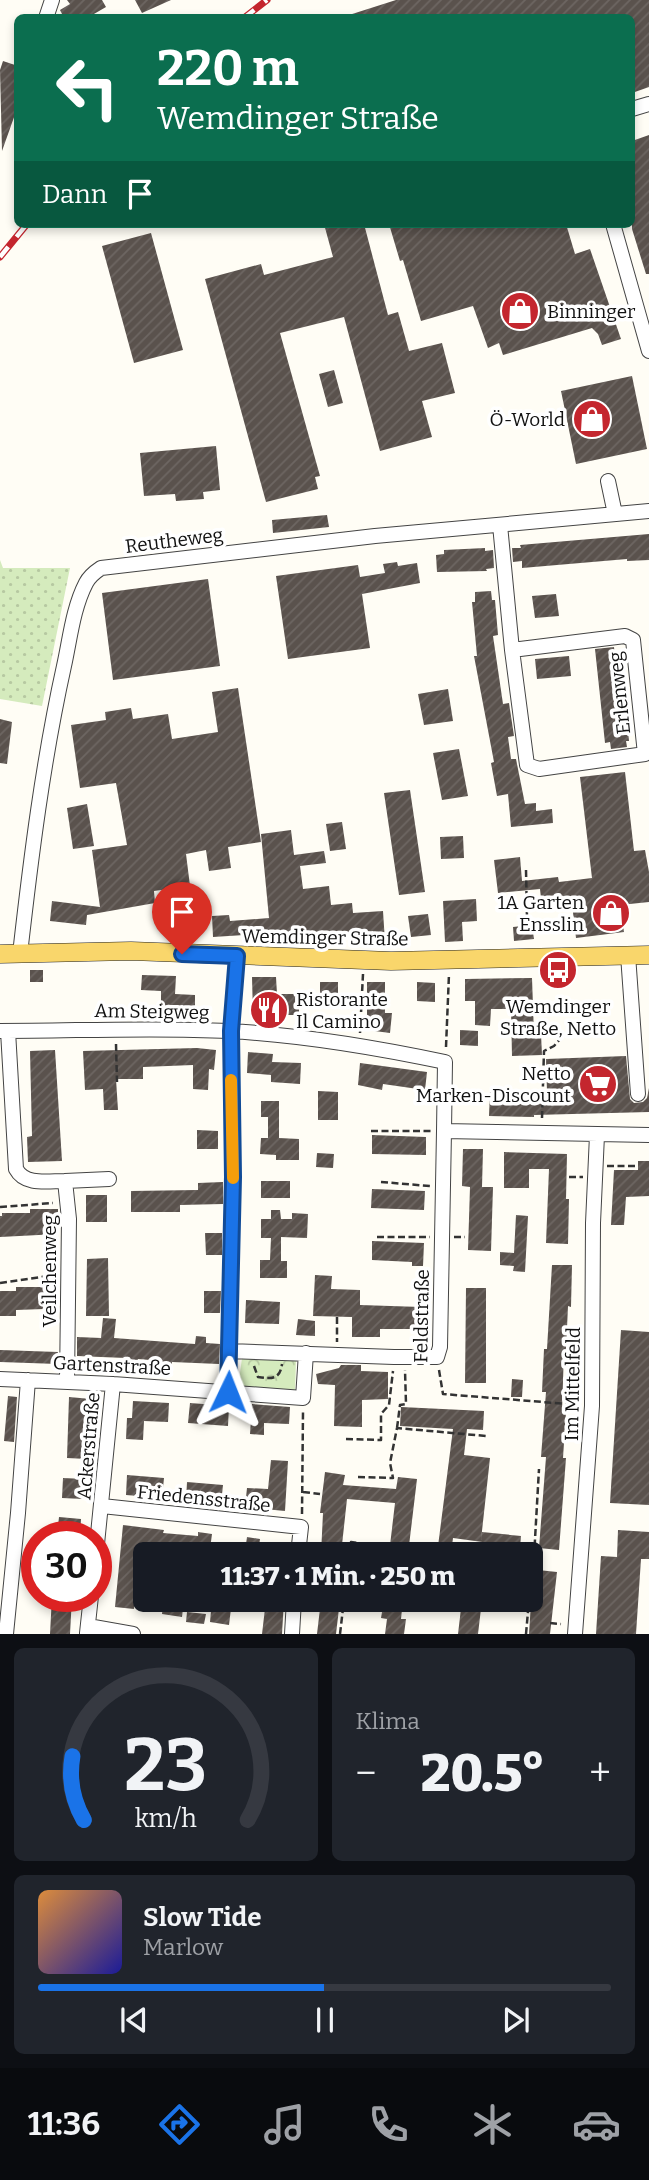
<!DOCTYPE html>
<html lang="de">
<head>
<meta charset="utf-8">
<style>
  body { margin:0; font-family:Bitter,serif; background:#20242c; color:#f1f3f6; height:100vh; display:flex; flex-direction:column; font-size:26px; white-space:nowrap }
  * { box-sizing:border-box; margin:0 }
  p { font-size:23px; color:#9ea1a6 }
  .icon { flex:none; width:38px; height:38px; fill:none; stroke:currentColor; stroke-width:2; stroke-linecap:round; stroke-linejoin:round }
  .map { position:relative; height:1634px; overflow:hidden }
  .sheet { display:flex; flex-direction:column; gap:14px; padding:14px; background:#0d0f14; flex:1 }
  .sheet>* { flex:none }
  .hud { position:absolute; left:14px; top:14px; width:621px; height:214px; border-radius:10px; box-shadow:0 4px 10px #0003; background:#0b6e4f; color:#fff; overflow:hidden }
  .speed { position:absolute; left:21px; top:1521px; display:flex; gap:14px; font-size:35px; font-weight:700; text-align:center }
  .speed>* { display:grid; place-content:center; width:91px; height:91px; border-radius:50%; background:#171b24; box-shadow:0 4px 10px #0003; line-height:1 }
  .speed .limit { border:10px solid #d22; background:#fff; color:#111 }
  .pin { position:absolute; display:grid; place-items:center; width:60px; height:60px; color:#fff; margin:-72px -30px; border-radius:50% 50% 50% 0; rotate:-45deg; box-shadow:0 0 7px #0007 }
  .pin .icon { rotate:45deg }
  .me { position:absolute; width:77px; margin:-38px; rotate:2deg; stroke-linejoin:round; filter:drop-shadow(0 0 5px #0008) }
  .turn { display:flex; align-items:center; gap:24px; height:147px; padding:0 28px; font-size:32px }
  .turn .icon { width:91px; height:91px; stroke-width:2.5 }
  .turn b { display:block; font-size:49px; line-height:60px }
  .then { display:flex; align-items:center; height:66px; padding:0 28px; background:#0003; gap:14px; font-size:26px }
  .big { font-size:52px; font-weight:800; line-height:1.1 }
  .sheet .tile { flex:1; display:flex; flex-direction:column; justify-content:center; gap:10px; min-width:0; padding:0 24px; border-radius:10px; background:#20242c }
  .sheet .dial { align-items:center; gap:0 }
  .dial svg { height:182px; overflow:visible; fill:none; stroke:#363941; stroke-width:7; stroke-linecap:round; text-anchor:middle }
  .dial text { fill:#f1f3f6; stroke:none }
  .song { display:flex; align-items:center; gap:21px }
  .cover { width:84px; height:84px; border-radius:10px; background:linear-gradient(135deg,hsl(30 70% 55%),hsl(240 70% 35%)) }
  .played { height:7px; border-radius:4px; background:linear-gradient(90deg,#1a73e8 50%,#363941 50%) }
  .keys { display:flex; justify-content:space-around; direction:ltr }
  .heat { display:flex; justify-content:space-between; align-items:center; font-size:38px; direction:ltr }
  .sheet .tiles { flex:1; display:grid; gap:14px; grid-template-columns:1fr 1fr }
  .tile:last-child { grid-column:span 2 }
  .trip { position:absolute; left:133px; top:1542px; width:410px; height:70px; border-radius:10px; background:#171b24; box-shadow:0 4px 10px #0003; font-weight:800; line-height:70px; text-align:center }
  .tab-bar { display:flex; height:112px; justify-content:space-around; align-items:center; background:#090b0e; color:#9ea1a6 }
  .tab-bar .icon { width:49px; height:49px }
  .tab-bar .current { color:#1a73e8 }
  .tab-bar b { font-size:32px; color:#f1f3f6 }
  .map>svg:first-child { display:block }
  .grass { fill:url(#grass-dots) }
  .park { fill:url(#park-crowns) }
  .building { fill:url(#building-hatch) }
  .lines { fill:none; stroke-linecap:round; stroke-linejoin:round }
  .minor-casing { stroke:#444; stroke-width:16 }
  .major-casing { stroke:#222; stroke-width:19 }
  .path { stroke:#333; stroke-width:2.5; stroke-dasharray:7 3.5; stroke-linecap:butt }
  .minor { stroke:#fff; stroke-width:14 }
  .major { stroke:#f9d66b; stroke-width:18 }
  .rail-casing { stroke:#c4262e; stroke-width:7 }
  .rail { stroke:#fff; stroke-width:4.5; stroke-dasharray:13; stroke-linecap:butt }
  .route-casing { stroke:#114b97; stroke-width:18 }
  .route { stroke:#1a73e8; stroke-width:12 }
  .slow { stroke:#f59e0b; stroke-width:12 }
  .labels { text-anchor:middle; stroke-width:7; stroke-linejoin:round; paint-order:stroke }
  .poi-label { font-size:19px; fill:#111; stroke:#fff; text-anchor:end }
  .street-label { font-size:19px; fill:#111; stroke:#fff }
</style>
</head>
<body>
<div class="map">
<svg width="649" height="1634" viewBox="0 0 649 1634">
  <defs>
    <pattern id="grass-dots" width="8" height="8" patternUnits="userSpaceOnUse" patternTransform="scale(1.75)"><rect width="8" height="8" fill="#d5ebbd"/><path d="M2 2h.1M6 6h.1" fill="none" stroke="#b6c8a1" stroke-width="1.8" stroke-linecap="round"/></pattern>
    <pattern id="park-crowns" width="20" height="18" patternUnits="userSpaceOnUse" patternTransform="scale(1.75)"><rect width="20" height="18" fill="#d5ebbd"/><path d="M2 6a3 3 0 1 1 6 0M12 15a3 3 0 1 1 6 0" fill="none" stroke="#b6c8a1"/></pattern>
    <pattern id="building-hatch" width="6" height="6" patternUnits="userSpaceOnUse" patternTransform="scale(1.75)"><rect width="6" height="6" fill="#5a524d"/><path d="M-1 1l2-2M0 6l6-6M5 7l2-2" fill="none" stroke="#6d6662"/></pattern>
  </defs>
  <rect width="100%" height="100%" fill="#fffdf5"/>
  <path class="grass" d="M 0,560 L 3,568 L 70,568 L 42,706 L 0,699 Z"/>
  <path class="park" d="M 242,1358 L 296,1360 L 295,1392 L 238,1388 Z"/>
  <path class="building" d="M 67,0 L 102,0 L 106,7 L 87,18 L 64,18 L 60,10 L 70,4 Z
    M 135,0 L 171,0 L 142,13 Z
    M 396,0 L 649,0 L 649,87 L 632,93 L 632,18 L 349,18 L 349,15 Z
    M 3,61 L 18,66 L 18,106 L 2,151 L 0,70 Z
    M 649,135 L 649,274 L 646,274 L 632,229 L 632,141 Z
    M 324,224 L 364,224 L 388,315 L 398,312 L 409,351 L 442,343 L 455,393 L 422,401 L 432,437 L 380,451 L 344,317 L 280,333 L 320,476 L 315,477 L 318,489 L 266,502 L 205,279 L 261,264 L 264,275 L 333,257 Z
    M 389,224 L 566,224 L 575,254 L 590,249 L 621,339 L 602,345 L 598,334 L 592,328 L 503,355 L 499,343 L 488,348 L 473,306 L 421,321 L 403,260 L 400,261 Z
    M 151,233 L 183,350 L 134,363 L 102,246 Z
    M 334,370 L 343,403 L 328,407 L 319,374 Z
    M 632,376 L 647,449 L 576,464 L 561,391 Z
    M 216,446 L 220,490 L 203,492 L 204,499 L 176,501 L 175,494 L 144,496 L 140,453 Z
    M 327,515 L 329,527 L 273,533 L 272,520 Z
    M 649,534 L 649,560 L 627,561 L 627,559 L 522,568 L 522,561 L 513,562 L 512,548 L 521,548 L 520,545 Z
    M 485,548 L 485,551 L 493,550 L 494,568 L 486,569 L 487,571 L 437,572 L 436,555 L 444,554 L 444,550 Z
    M 397,562 L 398,566 L 417,563 L 420,583 L 362,594 L 370,648 L 288,659 L 276,576 L 358,565 L 360,577 L 385,573 L 383,564 Z
    M 208,579 L 220,666 L 113,680 L 102,593 Z
    M 491,591 L 492,600 L 495,600 L 498,635 L 493,636 L 503,704 L 509,703 L 514,736 L 508,737 L 511,759 L 516,759 L 525,804 L 536,803 L 536,811 L 552,809 L 553,823 L 511,827 L 508,794 L 497,796 L 491,763 L 494,762 L 474,656 L 477,656 L 472,602 L 475,602 L 475,592 Z
    M 556,594 L 559,616 L 535,618 L 532,596 Z
    M 614,647 L 615,657 L 621,656 L 629,741 L 626,741 L 627,747 L 611,749 L 610,742 L 605,743 L 595,649 Z
    M 569,656 L 571,676 L 537,679 L 535,659 Z
    M 238,688 L 261,842 L 228,847 L 231,868 L 209,871 L 206,850 L 186,854 L 190,886 L 154,891 L 155,903 L 87,915 L 86,925 L 50,921 L 52,901 L 100,907 L 92,850 L 127,845 L 116,783 L 80,788 L 71,725 L 106,720 L 105,712 L 131,708 L 133,719 L 168,714 L 172,739 L 218,732 L 212,692 Z
    M 448,689 L 453,721 L 424,725 L 418,694 Z
    M 0,719 L 12,722 L 7,764 L 0,763 Z
    M 459,749 L 468,796 L 442,800 L 433,753 Z
    M 625,772 L 634,851 L 645,850 L 649,872 L 649,902 L 620,905 L 624,932 L 576,938 L 572,904 L 542,907 L 540,889 L 498,893 L 494,860 L 520,857 L 522,881 L 558,877 L 559,882 L 592,878 L 580,777 Z
    M 410,790 L 425,892 L 399,895 L 384,793 Z
    M 87,804 L 94,846 L 73,849 L 67,808 Z
    M 342,822 L 346,849 L 330,851 L 326,824 Z
    M 291,830 L 294,855 L 324,851 L 326,863 L 300,866 L 303,889 L 329,886 L 331,905 L 352,903 L 353,913 L 383,911 L 385,942 L 366,943 L 366,934 L 311,942 L 311,934 L 277,938 L 276,933 L 213,937 L 212,916 L 229,915 L 230,921 L 269,918 L 261,834 Z
    M 463,836 L 464,858 L 441,859 L 440,837 Z
    M 476,899 L 477,921 L 462,922 L 463,941 L 445,942 L 443,901 Z
    M 428,914 L 431,935 L 411,937 L 408,916 Z
    M 532,925 L 534,939 L 514,941 L 513,927 Z
    M 30,970 L 43,970 L 43,982 L 30,982 Z
    M 142,975 L 176,976 L 175,994 L 195,995 L 195,1015 L 161,1014 L 161,991 L 141,990 Z
    M 252,977 L 276,977 L 277,994 L 299,994 L 299,1015 L 253,1015 Z
    M 532,978 L 534,1034 L 541,1034 L 542,1055 L 512,1056 L 511,1009 L 491,1009 L 490,1026 L 475,1025 L 475,1001 L 465,1001 L 465,979 Z
    M 320,982 L 338,982 L 338,1008 L 320,1008 Z
    M 367,982 L 385,982 L 385,1013 L 392,1013 L 390,1033 L 367,1030 Z
    M 417,982 L 435,983 L 435,1002 L 417,1001 Z
    M 460,1030 L 478,1031 L 478,1046 L 460,1045 Z
    M 197,1048 L 216,1050 L 214,1070 L 209,1069 L 208,1090 L 193,1089 L 193,1065 L 143,1067 L 143,1079 L 116,1079 L 118,1110 L 104,1110 L 103,1089 L 85,1090 L 83,1051 Z
    M 55,1050 L 62,1161 L 28,1162 L 27,1137 L 32,1136 L 30,1051 Z
    M 248,1052 L 273,1054 L 272,1062 L 301,1063 L 300,1084 L 271,1082 L 271,1075 L 247,1073 Z
    M 626,1056 L 630,1099 L 634,1103 L 643,1102 L 647,1098 L 649,1088 L 649,1112 L 534,1115 L 534,1117 L 489,1116 L 490,1091 L 547,1092 L 546,1059 Z
    M 360,1063 L 427,1072 L 425,1090 L 383,1084 L 382,1090 L 358,1085 Z
    M 318,1091 L 338,1092 L 338,1120 L 318,1120 Z
    M 261,1101 L 279,1101 L 279,1138 L 299,1139 L 299,1160 L 276,1160 L 276,1155 L 260,1154 L 261,1138 L 268,1138 L 268,1117 L 261,1117 Z
    M 197,1130 L 218,1131 L 218,1149 L 197,1149 Z
    M 372,1135 L 426,1137 L 426,1155 L 372,1154 Z
    M 463,1149 L 483,1149 L 482,1187 L 493,1187 L 491,1251 L 468,1250 L 470,1187 L 462,1186 Z
    M 504,1152 L 567,1154 L 566,1199 L 569,1199 L 568,1244 L 546,1243 L 549,1169 L 529,1169 L 529,1188 L 504,1188 Z
    M 317,1153 L 334,1154 L 333,1168 L 316,1167 Z
    M 638,1161 L 649,1161 L 649,1196 L 626,1197 L 624,1225 L 611,1225 L 614,1170 L 638,1170 Z
    M 261,1181 L 290,1181 L 290,1198 L 261,1198 Z
    M 223,1182 L 223,1204 L 180,1205 L 180,1212 L 131,1212 L 131,1191 L 198,1190 L 198,1183 Z
    M 372,1189 L 425,1191 L 424,1210 L 371,1208 Z
    M 86,1195 L 107,1195 L 107,1222 L 86,1222 Z
    M 30,1209 L 58,1209 L 58,1234 L 0,1237 L 0,1216 L 2,1216 L 2,1213 L 30,1213 Z
    M 271,1210 L 280,1210 L 281,1219 L 292,1219 L 292,1213 L 308,1214 L 307,1238 L 281,1237 L 281,1261 L 287,1261 L 287,1278 L 260,1278 L 260,1260 L 270,1260 L 271,1238 L 261,1238 L 261,1219 L 271,1219 Z
    M 516,1215 L 528,1216 L 525,1272 L 513,1271 L 514,1266 L 500,1265 L 500,1252 L 514,1253 Z
    M 205,1233 L 222,1233 L 222,1255 L 206,1255 Z
    M 372,1241 L 424,1243 L 423,1266 L 412,1266 L 412,1262 L 372,1260 Z
    M 108,1258 L 109,1316 L 86,1316 L 87,1259 Z
    M 552,1265 L 572,1265 L 571,1307 L 568,1306 L 566,1350 L 564,1350 L 562,1412 L 566,1412 L 563,1458 L 566,1458 L 559,1550 L 539,1548 L 546,1457 L 541,1457 L 546,1392 L 542,1392 L 544,1349 L 547,1349 Z
    M 315,1275 L 332,1276 L 331,1289 L 360,1290 L 360,1305 L 421,1307 L 420,1329 L 380,1329 L 380,1337 L 352,1337 L 352,1317 L 313,1316 Z
    M 44,1282 L 57,1282 L 57,1306 L 44,1306 L 44,1309 L 16,1310 L 16,1316 L 0,1316 L 0,1291 L 16,1291 L 16,1287 L 44,1287 Z
    M 466,1288 L 486,1288 L 486,1383 L 465,1383 Z
    M 204,1291 L 221,1291 L 220,1313 L 204,1313 Z
    M 246,1300 L 280,1302 L 279,1324 L 245,1323 Z
    M 103,1318 L 116,1319 L 114,1338 L 195,1344 L 196,1336 L 206,1337 L 206,1343 L 220,1344 L 219,1364 L 172,1362 L 172,1371 L 161,1370 L 162,1361 L 138,1359 L 136,1376 L 124,1375 L 126,1358 L 77,1356 L 77,1337 L 101,1338 Z
    M 298,1319 L 315,1321 L 315,1336 L 296,1335 Z
    M 621,1330 L 649,1332 L 649,1505 L 610,1503 Z
    M 0,1350 L 58,1352 L 58,1364 L 0,1362 Z
    M 341,1365 L 361,1365 L 361,1371 L 388,1372 L 388,1399 L 362,1400 L 362,1427 L 334,1426 L 335,1385 L 318,1384 L 316,1374 L 339,1368 Z
    M 512,1379 L 523,1380 L 522,1397 L 511,1397 Z
    M 8,1396 L 17,1397 L 14,1442 L 4,1441 Z
    M 69,1397 L 91,1399 L 87,1459 L 67,1458 Z
    M 133,1401 L 169,1403 L 168,1422 L 144,1421 L 143,1440 L 126,1439 L 127,1418 L 132,1418 Z
    M 190,1403 L 229,1406 L 228,1426 L 188,1423 Z
    M 252,1404 L 290,1407 L 289,1424 L 264,1423 L 264,1435 L 250,1434 Z
    M 401,1407 L 484,1411 L 483,1430 L 467,1429 L 464,1455 L 490,1458 L 481,1540 L 482,1532 L 521,1536 L 520,1547 L 453,1538 L 451,1554 L 437,1554 L 453,1429 L 400,1426 Z
    M 271,1460 L 288,1461 L 285,1511 L 245,1507 L 247,1488 L 268,1489 Z
    M 325,1472 L 345,1475 L 343,1485 L 396,1489 L 398,1477 L 417,1479 L 408,1554 L 389,1554 L 395,1503 L 347,1499 L 341,1554 L 321,1554 L 323,1513 L 320,1513 Z
    M 127,1475 L 164,1478 L 162,1498 L 126,1495 Z
    M 63,1478 L 84,1479 L 83,1499 L 62,1498 Z
    M 187,1482 L 223,1485 L 221,1504 L 186,1501 Z
    M 59,1517 L 81,1519 L 80,1536 L 57,1536 Z
    M 123,1525 L 164,1530 L 163,1533 L 198,1536 L 198,1532 L 212,1534 L 210,1549 L 188,1546 L 188,1554 L 169,1554 L 170,1546 L 141,1543 L 134,1609 L 115,1607 Z
    M 618,1530 L 649,1532 L 649,1559 L 641,1559 L 636,1634 L 596,1634 L 601,1556 L 617,1557 Z
    M 247,1537 L 260,1539 L 258,1553 L 245,1551 Z
    M 219,1542 L 238,1544 L 237,1554 L 217,1554 Z
    M 538,1570 L 557,1572 L 550,1634 L 529,1634 L 531,1603 L 536,1603 Z
    M 52,1596 L 72,1597 L 70,1634 L 50,1634 Z
    M 163,1600 L 184,1600 L 182,1617 L 162,1614 Z
    M 212,1600 L 232,1600 L 229,1625 L 210,1622 Z
    M 266,1600 L 284,1600 L 282,1634 L 262,1634 Z
    M 321,1600 L 340,1600 L 336,1634 L 317,1634 Z
    M 384,1600 L 403,1600 L 401,1619 L 406,1619 L 404,1634 L 385,1634 L 387,1619 L 381,1618 Z
    M 462,1600 L 482,1600 L 478,1634 L 458,1634 Z
    M 187,1612 L 206,1614 L 204,1624 L 186,1622 Z"/>
  <g class="lines">
    <defs>
      <path id="minor" d="M 46,18 L 52,0
        M 632,109 L 649,104
        M 613,224 L 649,351
        M 608,481 L 615,514
        M 500,525 L 512,650 L 527,765 L 539,769 L 645,754 L 633,640 L 625,636 L 512,650
        M 20,954 C 31,857 43,761 64,666 C 70,639 73,608 86,583 C 89,577 95,572 101,568 L 375,536 L 649,511
        M 628,955 L 638,1094
        M 0,1031 C 76,1031 153,1027 229,1031 C 302,1035 374,1047 445,1062 L 444,1131 L 649,1135
        M 8,1031 L 16,1169 C 25,1186 48,1181 65,1181 L 69,1219 L 67,1382
        M 65,1181 L 109,1179
        M 229,1351 L 394,1357 L 437,1357 L 440,1347 L 444,1131
        M 0,1379 L 113,1384 L 303,1398 L 306,1353
        M 228,1392 L 233,1177 L 231,1031 L 237,956
        M 102,1506 L 301,1527 L 298,1554
        M 96,1554 L 113,1384
        M 88,1626 L 133,1634
        M 87,1633 L 91,1596
        M 6,1634 L 18,1513 L 28,1380
        M 292,1634 L 294,1600
        M 575,1634 L 592,1406 L 593,1223 L 597,1135"/>
      <path id="major" d="M 0,954 L 131,951 L 391,961 L 649,955"/>
    </defs>
    <use href="#minor" class="minor-casing"/>
    <use href="#major" class="major-casing"/>
    <path class="path" d="M 526,870 L 527,918
      M 360,1033 L 363,974
      M 116,1044 L 117,1082
      M 446,1047 L 449,974
      M 542,1118 L 544,1051 L 554,1046 L 561,1038
      M 371,1131 L 431,1131
      M 607,1166 L 635,1166
      M 569,1177 L 583,1177
      M 381,1182 L 430,1186
      M 0,1207 L 53,1203
      M 377,1237 L 430,1237
      M 454,1237 L 465,1237
      M 0,1283 L 56,1275
      M 337,1317 L 337,1342
      M 254,1366 L 258,1377 C 271,1379 280,1380 282,1364
      M 439,1370 L 443,1394 L 580,1405
      M 397,1428 L 400,1405 L 406,1404 L 405,1370
      M 346,1439 L 381,1440 L 381,1414 L 389,1405 L 393,1371
      M 358,1477 L 393,1478 L 390,1463 L 397,1428 L 486,1436
      M 303,1492 L 320,1494
      M 302,1514 L 303,1412
      M 349,1554 L 351,1542 L 384,1547
      M 534,1557 L 539,1469
      M 530,1580 L 532,1558
      M 486,1607 L 493,1604 L 493,1600
      M 550,1623 L 561,1624
      M 340,1634 L 344,1600
      M 526,1634 L 529,1600"/>
    <use href="#minor" class="minor"/>
    <use href="#major" class="major"/>
    <defs>
      <path id="rail" d="M 244,18 L 267,0
        M 0,257 L 27,224"/>
    </defs>
    <use href="#rail" class="rail-casing"/>
    <use href="#rail" class="rail"/>
  </g>
  <g class="lines">
    <defs>
      <path id="route" d="M 182,954 L 237,956 L 231,1031 L 233,1177 L 228,1392"/>
    </defs>
    <use href="#route" class="route-casing"/>
    <use href="#route" class="route"/>
    <path class="slow" d="M 231,1080 L 233,1178"/>
  </g>
  <defs>
    <symbol id="shop-disc" viewBox="-11 -11 22 22"><circle r="9.5" fill="#c4262e" stroke="#fff"/><path d="M-5-2.5h2.3a2.7 3.5 0 0 1 5.4 0H5L5.5 6h-11ZM-1.5-2.5h3a1.5 2.3 0 0 0-3 0Z" fill="#fff"/></symbol>
    <symbol id="bus-disc" viewBox="-11 -11 22 22"><circle r="9.5" fill="#c4262e" stroke="#fff"/><path d="M-5-6H5V4H4V6H2V4H-2V6H-4V4H-5ZM-3.5-4V0h7V-4ZM-3.5 1.2v1.5H-2V1.2ZM2 1.2v1.5H3.5V1.2Z" fill="#fff"/></symbol>
    <symbol id="restaurant-disc" viewBox="-11 -11 22 22"><circle r="9.5" fill="#c4262e" stroke="#fff"/><path d="M-5-6h1v4h1v-4h1v4h1v-4h1v5L-1.5 .5V6h-2V.5L-5-1ZM5-6V6H3V1.5H1.5Q1.5-4 5-6Z" fill="#fff"/></symbol>
    <symbol id="supermarket-disc" viewBox="-11 -11 22 22"><circle r="9.5" fill="#c4262e" stroke="#fff"/><path d="M-6-5.5h2.5l.6 2H6L4.5 2H-2.5L-4.4-4H-6ZM-1.5 3.2a1.3 1.3 0 1 0 .1 0ZM3 3.2a1.3 1.3 0 1 0 .1 0Z" fill="#fff"/></symbol>
  </defs>
  <g fill-rule="evenodd">
    <use href="#shop-disc" x="498" y="289" width="44" height="44"/>
    <use href="#shop-disc" x="570" y="397" width="44" height="44"/>
    <use href="#shop-disc" x="589" y="891" width="44" height="44"/>
    <use href="#bus-disc" x="536" y="948" width="44" height="44"/>
    <use href="#restaurant-disc" x="247" y="988" width="44" height="44"/>
    <use href="#supermarket-disc" x="576" y="1062" width="44" height="44"/>
  </g>
  <g class="labels">
    <g class="poi-label">
      <text x="547" y="318" text-anchor="start">Binninger</text>
      <text x="565" y="426">Ö-World</text>
      <text x="584" y="909">1A Garten<tspan x="584" dy="22">Ensslin</tspan></text>
      <text x="296" y="1006" text-anchor="start">Ristorante<tspan x="296" dy="22">Il Camino</tspan></text>
      <text x="558" y="1013" text-anchor="middle">Wemdinger<tspan x="558" dy="22">Straße, Netto</tspan></text>
      <text x="571" y="1080">Netto<tspan x="571" dy="22">Marken-Discount</tspan></text>
    </g>
    <g class="street-label">
      <text transform="translate(174 540) rotate(-7)" y="7">Reutheweg</text>
      <text transform="translate(619 693) rotate(-96)" y="7">Erlenweg</text>
      <text transform="translate(325 937) rotate(1)" y="7">Wemdinger Straße</text>
      <text transform="translate(152 1011) rotate(1)" y="7">Am Steigweg</text>
      <text transform="translate(49 1271) rotate(-90)" y="7">Veilchenweg</text>
      <text transform="translate(421 1316) rotate(-89)" y="7">Feldstraße</text>
      <text transform="translate(112 1365) rotate(3)" y="7">Gartenstraße</text>
      <text transform="translate(572 1384) rotate(-89)" y="7">Im Mittelfeld</text>
      <text transform="translate(88 1446) rotate(-85)" y="7">Ackerstraße</text>
      <text transform="translate(204 1498) rotate(6)" y="7">Friedensstraße</text>
    </g>
  </g>
</svg>
<div class="speed"><div class="limit">30</div></div>
<div class="pin" style="left:182px;top:954px;background:#d93025"><svg class="icon" aria-label="arrive" viewBox="0 0 24 24"><path d="M6 21V4h12l-3 4 3 4H6"/></svg></div>
<svg class="me" style="left:228px;top:1392px" viewBox="-20 -20 40 40"><path d="M0-17L14 15 0 8-14 15z" fill="#1a73e8" stroke="#fff" stroke-width="4"/></svg>
<div class="trip">11:37 · 1 Min. · 250 m</div>
<div class="hud">
<div class="turn"><svg class="icon" aria-label="left" viewBox="0 0 24 24"><path d="M17 20v-9H6M10 6l-5 5 5 5"/></svg><div><b>220 m</b>Wemdinger Straße</div></div>
<div class="then">Dann<svg class="icon" aria-label="arrive" viewBox="0 0 24 24"><path d="M6 21V4h12l-3 4 3 4H6"/></svg></div>
</div>
</div>
<section class="sheet">
<div class="tiles">
<div class="tile dial"><svg viewBox="0 0 100 80">
<path d="M14 69A42 42 0 1 1 86 69"/>
<path d="M14 69A42 42 0 0 1 9 41" stroke="#1a73e8"/>
<text x="50" y="56" font-size="32" font-weight="700">23</text>
<text x="50" y="72" font-size="11">km/h</text>
</svg></div>
<div class="tile"><p>Klima</p>
<div class="heat"><a>−</a><b class="big">20.5°</b><a>+</a></div>
</div>
<div class="tile">
<div class="song"><i class="cover"></i><div><b>Slow Tide</b><p>Marlow</p></div></div>
<div class="played"></div>
<div class="keys"><svg class="icon" aria-label="previous" viewBox="0 0 24 24"><path d="M18 5L8 12l10 7zM5 5v14"/></svg><svg class="icon" aria-label="pause" viewBox="0 0 24 24"><path d="M8 5v14M16 5v14"/></svg><svg class="icon" aria-label="next" viewBox="0 0 24 24"><path d="M6 5l10 7-10 7zM19 5v14"/></svg></div>
</div>
</div>
</section>
<nav class="tab-bar">
<b>11:36</b>
<svg class="icon current" aria-label="directions" viewBox="0 0 24 24"><path d="M12 3l9 9-9 9-9-9zM9 14v-3h6M13 9l2 2-2 2"/></svg>
<svg class="icon" aria-label="music" viewBox="0 0 24 24"><path d="M9 18V5l10-2v13"/><circle cx="6" cy="18" r="3"/><circle cx="16" cy="16" r="3"/></svg>
<svg class="icon" aria-label="phone" viewBox="0 0 24 24"><path d="M5 4h4l2 5-3 2q2 4 5 5l2-3 5 2v4C11 20 4 13 5 4z"/></svg>
<svg class="icon" aria-label="climate" viewBox="0 0 24 24"><path d="M12 3v18M4 7l16 10M4 17L20 7"/></svg>
<svg class="icon" aria-label="car" viewBox="0 0 24 24"><path d="M5 17H2v-5l4-1 3-4h7l3 4 3 1v5h-3M9 17h6M6 11h13"/><circle cx="7" cy="17" r="2"/><circle cx="17" cy="17" r="2"/></svg>
</nav>
</body>
</html>
